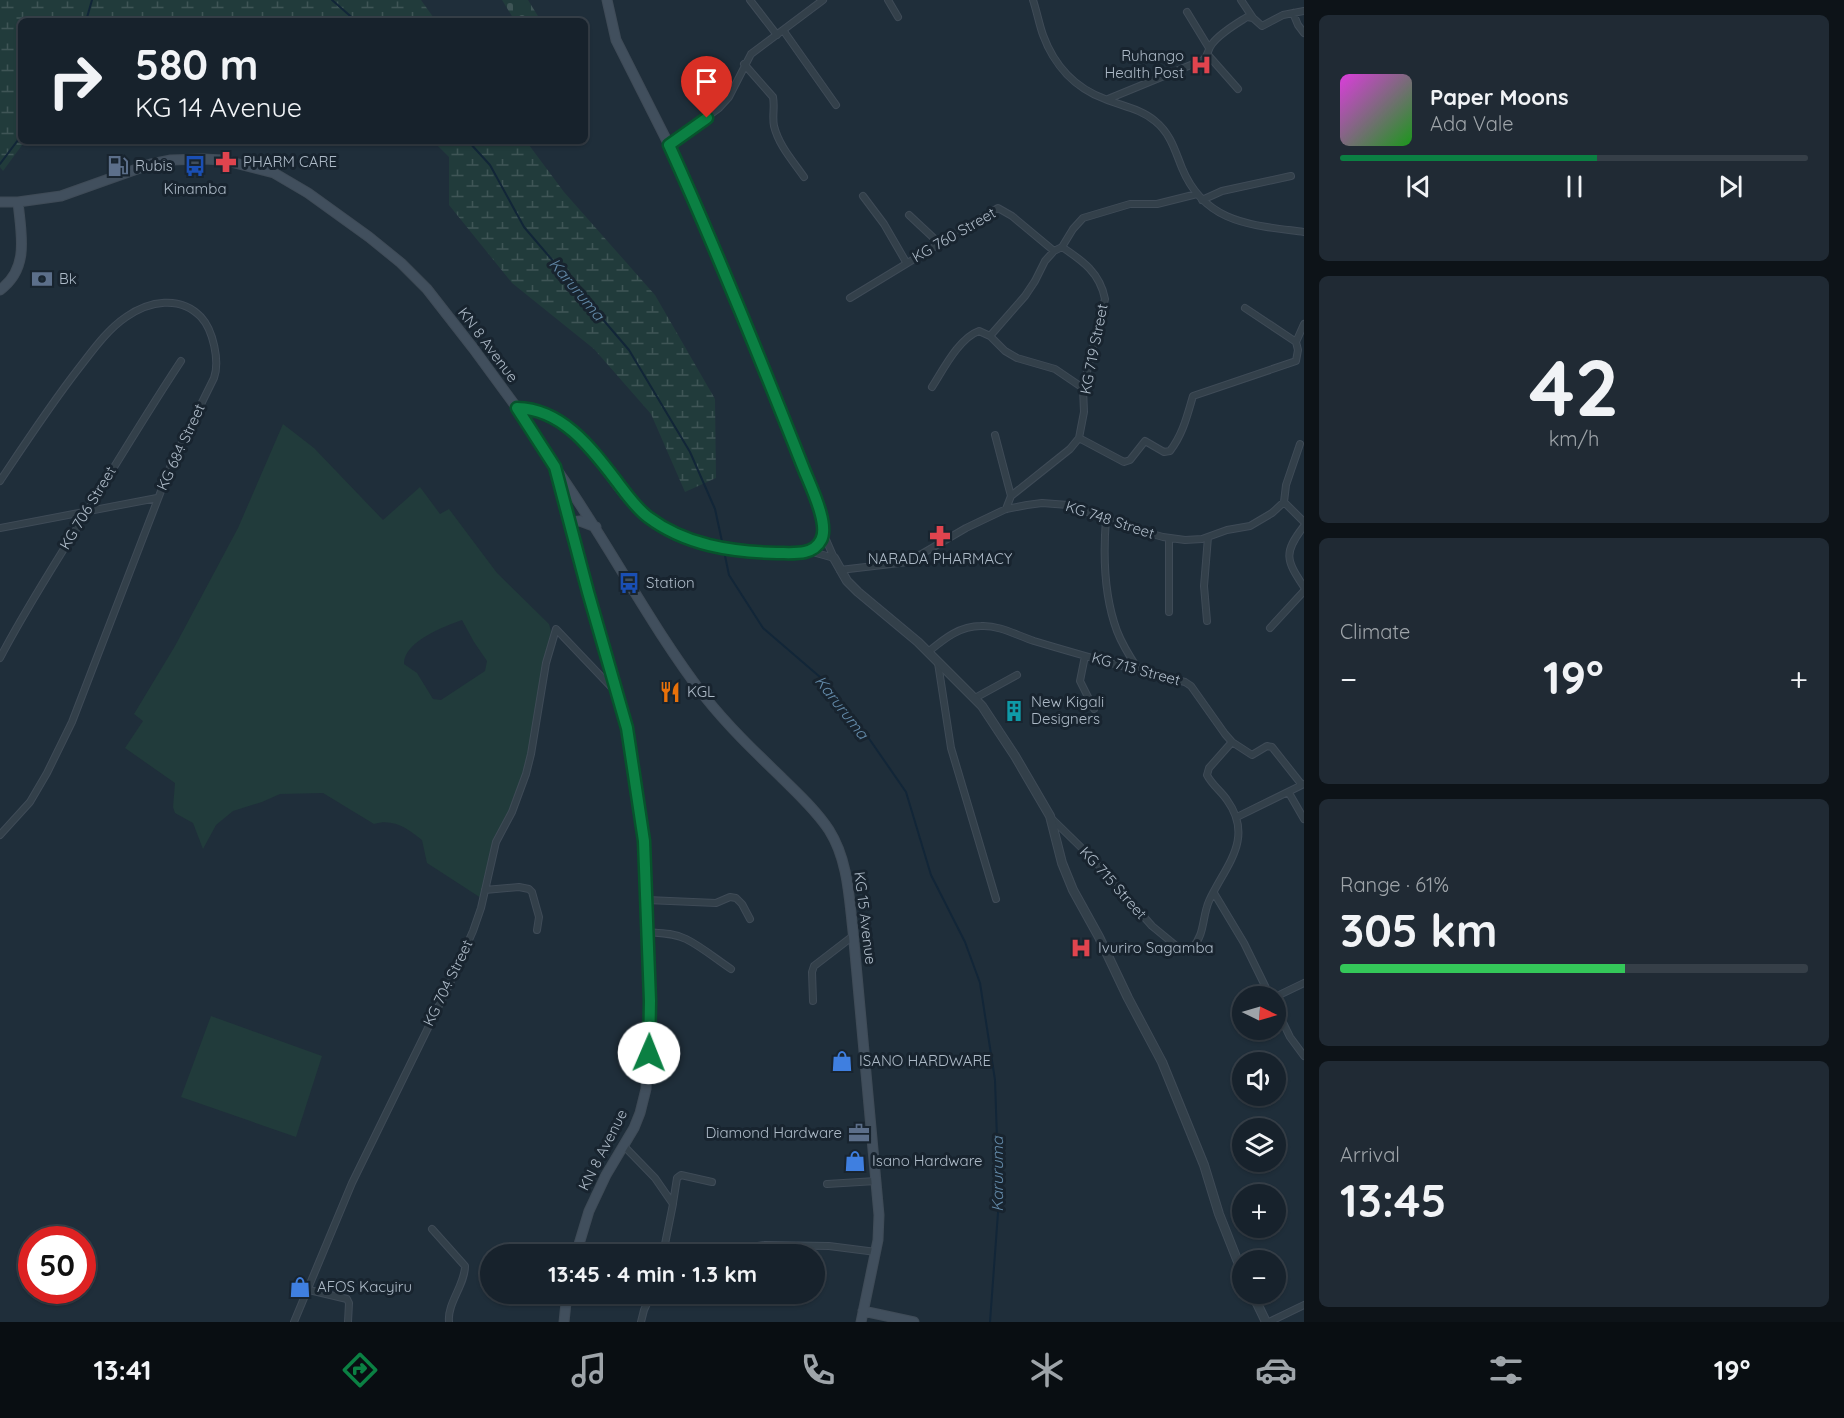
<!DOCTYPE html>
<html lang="en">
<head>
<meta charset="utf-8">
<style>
  body { margin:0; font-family:Quicksand,sans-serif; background:#202a34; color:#f1f3f6; height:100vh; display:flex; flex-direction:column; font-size:22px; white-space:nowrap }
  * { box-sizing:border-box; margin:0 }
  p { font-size:20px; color:#9ea4a9 }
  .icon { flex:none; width:33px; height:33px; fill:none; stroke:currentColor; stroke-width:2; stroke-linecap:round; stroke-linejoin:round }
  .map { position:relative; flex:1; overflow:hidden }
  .panel { display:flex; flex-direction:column; gap:15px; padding:15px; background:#0d1318; width:540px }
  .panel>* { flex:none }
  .banner { position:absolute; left:18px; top:18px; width:570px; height:126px; border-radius:9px; box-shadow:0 2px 4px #0004,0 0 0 2px #363f48; background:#17222c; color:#f1f3f6; overflow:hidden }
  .needle { width:39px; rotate:95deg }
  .tools { position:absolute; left:1232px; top:986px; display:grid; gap:12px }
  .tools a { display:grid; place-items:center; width:54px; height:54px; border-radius:50%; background:#17222c; box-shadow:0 2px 4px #0004,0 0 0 2px #363f48; font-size:30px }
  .speed { position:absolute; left:18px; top:1226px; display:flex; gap:12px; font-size:30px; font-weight:700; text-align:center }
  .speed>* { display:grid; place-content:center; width:78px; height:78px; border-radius:50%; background:#17222c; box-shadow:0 2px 4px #0004,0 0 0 2px #363f48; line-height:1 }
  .speed .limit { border:9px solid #d22; background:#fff; color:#111 }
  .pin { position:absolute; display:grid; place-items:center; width:51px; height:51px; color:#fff; margin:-62px -26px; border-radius:50% 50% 50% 0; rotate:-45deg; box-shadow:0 0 6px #0007 }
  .pin .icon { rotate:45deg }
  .me { position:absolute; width:66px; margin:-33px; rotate:1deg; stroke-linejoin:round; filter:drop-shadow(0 0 4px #0008) }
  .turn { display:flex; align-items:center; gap:21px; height:126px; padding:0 18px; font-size:27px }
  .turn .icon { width:78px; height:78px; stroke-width:2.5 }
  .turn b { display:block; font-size:42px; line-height:51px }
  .big { font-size:45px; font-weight:700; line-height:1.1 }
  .panel .card { flex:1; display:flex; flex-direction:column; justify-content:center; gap:9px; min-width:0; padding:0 21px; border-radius:9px; background:#202a34 }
  .panel .dial { align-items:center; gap:0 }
  .dial b { font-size:78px; line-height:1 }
  .song { display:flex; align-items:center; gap:18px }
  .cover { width:72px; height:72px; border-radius:9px; background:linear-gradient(135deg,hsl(300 70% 55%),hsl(120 70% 35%)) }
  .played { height:6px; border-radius:3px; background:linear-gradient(90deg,#0b8043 55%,#363f48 55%) }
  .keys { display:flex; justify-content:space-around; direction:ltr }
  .heat { display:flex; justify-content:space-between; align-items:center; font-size:33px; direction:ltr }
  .charge { height:9px; border-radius:4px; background:linear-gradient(90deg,#34c759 61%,#363f48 0) }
  .trip { position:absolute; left:480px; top:1244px; width:345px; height:60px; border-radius:30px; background:#17222c; box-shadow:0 2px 4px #0004,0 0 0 2px #363f48; font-weight:700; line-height:60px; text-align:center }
  .dock { display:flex; height:96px; justify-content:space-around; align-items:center; background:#090e12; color:#9ea4a9 }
  .dock .icon { width:42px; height:42px }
  .dock .on { color:#0b8043 }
  .dock b { font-size:27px; color:#f1f3f6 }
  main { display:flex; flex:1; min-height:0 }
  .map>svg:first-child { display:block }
  .grass { fill:#213b3b; fill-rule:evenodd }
  .wetland { fill:url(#wetland-marsh) }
  .cemetery { fill:url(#cemetery-stones) }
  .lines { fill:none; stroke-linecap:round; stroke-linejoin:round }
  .stream { stroke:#122638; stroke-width:2 }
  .minor-casing { stroke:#3f4b57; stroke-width:8 }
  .tertiary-casing { stroke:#3f4b57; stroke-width:10 }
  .secondary-casing { stroke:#3f4b57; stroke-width:11 }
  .minor { stroke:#33404a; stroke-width:6 }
  .tertiary { stroke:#33404a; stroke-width:8 }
  .secondary { stroke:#414f5d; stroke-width:9 }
  .route-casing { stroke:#07532c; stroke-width:15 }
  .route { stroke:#0b8043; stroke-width:10 }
  .labels { text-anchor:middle; stroke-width:6; stroke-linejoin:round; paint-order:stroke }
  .poi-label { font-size:15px; fill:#adbac7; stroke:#18242f; text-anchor:start }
  .street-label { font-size:15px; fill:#adbac7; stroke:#18242f }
  .water-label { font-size:16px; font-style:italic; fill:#638aa9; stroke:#18242f }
</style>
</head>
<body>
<main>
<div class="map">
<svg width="1304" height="1322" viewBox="0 0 1304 1322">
  <defs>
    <pattern id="wetland-marsh" width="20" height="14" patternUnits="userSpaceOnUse" patternTransform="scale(1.5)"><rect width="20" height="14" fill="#213b3b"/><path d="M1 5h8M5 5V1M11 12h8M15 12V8" fill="none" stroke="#3f5556"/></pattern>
    <pattern id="cemetery-stones" width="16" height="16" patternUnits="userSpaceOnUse" patternTransform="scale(1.5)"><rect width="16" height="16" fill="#213b3b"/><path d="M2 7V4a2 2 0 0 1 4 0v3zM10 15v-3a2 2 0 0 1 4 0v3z" fill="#3f5556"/></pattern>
  </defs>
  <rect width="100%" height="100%" fill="#1f2e3a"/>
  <path class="grass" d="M 283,424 L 314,448 L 383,520 L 420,487 L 440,514 L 449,509 L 497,573 L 549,624 L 551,631 L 540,692 L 532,763 L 504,833 L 493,845 L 481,898 L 427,863 L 422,840 C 408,829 394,818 374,824 L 323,793 L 280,794 L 262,802 L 233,811 L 216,825 L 203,849 L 193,823 L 175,813 L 173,807 L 175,783 L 125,748 L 143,721 L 134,714 L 175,646 L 238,528 ZM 462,620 L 474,642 L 487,661 L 485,671 L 441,700 L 433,699 L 417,673 L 404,664 C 403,642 445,626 462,620 Z
    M 211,1016 L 322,1056 L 296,1137 L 181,1097 Z"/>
  <path class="wetland" d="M 0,0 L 421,0 L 436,21 L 21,21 L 21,141 L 25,141 L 3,171 L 0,167 Z
    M 433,141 L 526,141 L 564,192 L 655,295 L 715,399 L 716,478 L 685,492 L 651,414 L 594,349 L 512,283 L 449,205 L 449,157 Z"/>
  <path class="cemetery" d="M 502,0 L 528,0 L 541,21 L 515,21 Z"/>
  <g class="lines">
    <path class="stream" d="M 332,0 L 356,21
      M 86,21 L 92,0
      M 468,141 L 490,165 L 524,227 L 629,350 L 690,452 L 715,509 L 723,546
      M 0,164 L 21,136
      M 724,551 L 729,575 L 763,628 L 820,677 L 870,740 L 906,792 L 931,875 L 965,942 L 980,983 L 995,1080 L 999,1199 L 990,1322"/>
    <defs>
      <path id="minor" d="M 750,0 L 777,35
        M 888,0 L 898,17
        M 1033,0 C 1037,12 1039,24 1043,35 C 1054,65 1075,88 1105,99 C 1122,106 1141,109 1155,121 C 1171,134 1175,151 1182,168 C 1205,224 1252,225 1304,232
        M 1241,0 L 1253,18
        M 1187,12 L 1209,48
        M 1293,13 L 1298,25 L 1304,33
        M 783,30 L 836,105
        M 1208,55 L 1238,89
        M 744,64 L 773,97 C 775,107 772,116 774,126 C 779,146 793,161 804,177
        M 1108,99 L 1203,60 C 1209,55 1207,50 1212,44 C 1220,33 1236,24 1247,17 L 1253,18 L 1262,26 L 1283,15 L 1304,11
        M 669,145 L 719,108 L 729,97 L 751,54 L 823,0
        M 863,196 L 884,224 L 906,262
        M 1202,200 L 1222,191 L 1291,176
        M 909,215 L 939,243
        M 850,298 L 998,208 L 1012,216 L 1054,251
        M 1245,308 L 1296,342
        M 990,336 L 1005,351 L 1017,358 L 1055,369 L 1083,388
        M 932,387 C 943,370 959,338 979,331 L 990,336 L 1025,296 L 1035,281 L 1045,261 L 1054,251 L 1062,247 L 1073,229 L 1083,218 L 1130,204 L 1157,204 L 1197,194
        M 995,435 L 1011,496
        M 1079,438 L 1124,462 L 1130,460 L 1145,441 L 1164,452 L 1170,451 C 1183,434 1187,416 1193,396 L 1296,361 L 1298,350 L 1296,342 L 1304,324
        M 0,481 C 26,442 51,404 79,368 C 93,350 107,330 126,317 C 149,301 180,295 201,317 C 213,330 220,361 214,378 L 171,465 L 72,722 L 47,773 L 30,802 L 0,835
        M 1284,502 L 1286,485 L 1300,444
        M 1006,509 L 1011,496 L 1070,449 L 1079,438 L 1084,412 L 1083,388 L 1105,299 C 1100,273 1083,261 1062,247
        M 1106,519 C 1103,556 1104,596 1117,631 C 1122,644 1130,657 1138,669
        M 1304,526 C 1283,553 1286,560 1304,587
        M 0,528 L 157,498
        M 824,535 L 834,558
        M 809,551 L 834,558
        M 840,570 L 908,562 L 966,528 L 1006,509 L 1027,505 L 1042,503 L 1068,505 L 1134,529 L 1163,537 L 1185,540 L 1202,539 L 1227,530 L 1250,526 L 1272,513 L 1284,502 L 1304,522
        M 1169,612 L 1169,538
        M 1207,621 L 1204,586 L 1208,537
        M 1270,628 L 1304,591
        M 928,652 C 944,639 959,626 981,626 C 999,625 1016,635 1034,641 C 1084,656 1134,670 1185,682 L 1191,686 L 1225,734 L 1232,742 L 1252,755 L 1267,746 L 1272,747 L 1302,785
        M 1085,656 L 1080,681 L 1094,709
        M 0,658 C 26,608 57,561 86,513 C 117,462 148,411 181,361
        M 938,663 L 951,748 L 996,899
        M 975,698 L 1017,675
        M 1289,793 L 1304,819
        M 1050,817 L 1094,860 L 1152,926 L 1180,949 L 1192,948 C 1205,935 1202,917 1209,901 C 1225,866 1255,839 1227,800 C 1221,791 1212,785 1207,775 L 1209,768 L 1232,742
        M 1237,817 L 1304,784
        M 485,890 L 519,887 L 529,889 L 532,892 L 539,917 L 537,930
        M 1214,893 L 1244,943 L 1270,996
        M 647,900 L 716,903 L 730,897 L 736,898 L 742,904 L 750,919
        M 647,932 C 660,933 674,933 686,939 C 702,947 716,959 731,969
        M 1275,997 L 1304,983
        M 813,1001 L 812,972 L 814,966 L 853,936
        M 1275,1006 L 1290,1037 L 1304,1056
        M 623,1145 L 655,1178 L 673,1204 L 663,1254
        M 827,1184 L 876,1181
        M 673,1203 L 677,1178 L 681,1175 L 712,1182
        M 432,1229 L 465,1266 C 465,1285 447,1303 449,1322
        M 702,1254 L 765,1245 L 829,1246 L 876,1252
        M 309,1290 L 347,1299 L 349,1303 L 348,1322
        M 294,1322 L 352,1183 L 451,981 L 473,931 L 481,908 L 496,842 L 512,812 L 526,774 L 531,754 L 546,663 L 556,629 L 615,691
        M 641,1322 L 644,1310 L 652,1293
        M 1269,1322 L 1304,1305"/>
      <path id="tertiary" d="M 834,558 L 847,581 L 858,592 L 918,642 L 982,706 L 1015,756 L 1050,816 L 1062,863 L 1073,890 L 1099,937 L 1128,998 L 1162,1062 L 1204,1165 L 1219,1214 L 1242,1272
        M 1252,1293 L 1266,1322"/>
      <path id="secondary" d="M 0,202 L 18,202 L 61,196 L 151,164 L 171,160 L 203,159 L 223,160 L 274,173 L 308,193 L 369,237 L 401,263 L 427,289 L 473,348 L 517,408 L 555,467 L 588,592 L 627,728 L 644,841 L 650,1001 L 646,1089 L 640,1113 L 634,1128 L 606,1175 L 589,1211 L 576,1254
        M 0,290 C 30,268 21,234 18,202
        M 517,408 C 584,409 602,481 646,516 C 683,545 731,552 776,553 C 798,553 812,557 824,535 L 818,505 L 776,398 L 696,204 L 669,145 L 616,40 L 607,0
        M 559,473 C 610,546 651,627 705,697 C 728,726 754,751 780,776 C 797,793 816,810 829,830 C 848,860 849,897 853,931 L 879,1215 L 878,1240 L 861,1322
        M 570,522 L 580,521 L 596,527
        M 863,1311 L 914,1322
        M 564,1322 L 567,1293"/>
    </defs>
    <use href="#minor" class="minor-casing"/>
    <use href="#tertiary" class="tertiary-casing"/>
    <use href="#secondary" class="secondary-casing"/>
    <use href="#minor" class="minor"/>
    <use href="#tertiary" class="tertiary"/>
    <use href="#secondary" class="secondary"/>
  </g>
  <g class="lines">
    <defs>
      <path id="route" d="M 649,1053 L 650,1001 L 644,841 L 627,728 L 588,592 L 555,467 L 517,408 C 563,409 592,449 618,483 C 627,495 636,508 648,517 C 685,545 731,552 777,553 C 793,553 813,556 821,540 C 830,524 809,483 803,467 C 760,358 717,251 669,145 L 707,118"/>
    </defs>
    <use href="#route" class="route-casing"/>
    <use href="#route" class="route"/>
  </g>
  <defs>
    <symbol id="hospital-bare" viewBox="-9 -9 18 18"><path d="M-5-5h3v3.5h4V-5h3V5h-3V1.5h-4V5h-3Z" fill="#e0444e" stroke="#18242f" stroke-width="2.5" paint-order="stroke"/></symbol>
    <symbol id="pharmacy-bare" viewBox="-9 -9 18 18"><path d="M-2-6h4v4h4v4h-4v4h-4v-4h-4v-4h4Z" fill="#e0444e" stroke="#18242f" stroke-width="2.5" paint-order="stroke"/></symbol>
    <symbol id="fuel-bare" viewBox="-9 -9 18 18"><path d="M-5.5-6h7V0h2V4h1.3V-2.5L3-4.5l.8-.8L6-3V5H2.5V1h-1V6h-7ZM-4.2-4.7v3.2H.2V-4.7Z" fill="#5c6f8a" stroke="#18242f" stroke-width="2.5" paint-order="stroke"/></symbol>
    <symbol id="bus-bare" viewBox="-9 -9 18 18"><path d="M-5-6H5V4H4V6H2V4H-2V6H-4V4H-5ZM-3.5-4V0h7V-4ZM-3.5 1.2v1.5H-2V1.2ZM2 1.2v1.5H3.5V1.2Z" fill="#1a4fb4" stroke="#18242f" stroke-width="2.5" paint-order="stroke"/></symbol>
    <symbol id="bank-bare" viewBox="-9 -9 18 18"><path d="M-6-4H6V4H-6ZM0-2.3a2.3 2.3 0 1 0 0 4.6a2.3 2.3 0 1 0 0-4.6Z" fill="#5c6f8a" stroke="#18242f" stroke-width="2.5" paint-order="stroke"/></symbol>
    <symbol id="restaurant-bare" viewBox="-9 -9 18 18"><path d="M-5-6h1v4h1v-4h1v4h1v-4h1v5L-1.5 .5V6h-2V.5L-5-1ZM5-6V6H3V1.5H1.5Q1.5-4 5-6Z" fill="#e8710a" stroke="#18242f" stroke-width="2.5" paint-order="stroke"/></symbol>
    <symbol id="building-bare" viewBox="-9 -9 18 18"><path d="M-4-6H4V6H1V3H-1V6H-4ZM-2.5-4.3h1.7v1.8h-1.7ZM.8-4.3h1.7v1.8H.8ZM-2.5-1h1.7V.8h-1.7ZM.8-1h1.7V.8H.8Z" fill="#0f9aa8" stroke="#18242f" stroke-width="2.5" paint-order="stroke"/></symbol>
    <symbol id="shop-bare" viewBox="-9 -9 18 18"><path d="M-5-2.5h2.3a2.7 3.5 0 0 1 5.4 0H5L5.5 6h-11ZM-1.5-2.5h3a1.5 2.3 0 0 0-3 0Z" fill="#3f7fe0" stroke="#18242f" stroke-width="2.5" paint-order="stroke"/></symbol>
    <symbol id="office-bare" viewBox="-9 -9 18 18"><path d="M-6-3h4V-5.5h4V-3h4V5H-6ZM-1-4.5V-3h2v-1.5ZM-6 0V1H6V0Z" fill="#5c6f8a" stroke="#18242f" stroke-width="2.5" paint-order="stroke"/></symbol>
  </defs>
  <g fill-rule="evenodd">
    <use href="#hospital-bare" x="1186" y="50" width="30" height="30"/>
    <use href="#pharmacy-bare" x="211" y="147" width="30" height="30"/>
    <use href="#fuel-bare" x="103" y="151" width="30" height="30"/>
    <use href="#bus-bare" x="180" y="151" width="30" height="30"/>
    <use href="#bank-bare" x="27" y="264" width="30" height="30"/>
    <use href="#pharmacy-bare" x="925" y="521" width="30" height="30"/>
    <use href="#bus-bare" x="614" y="568" width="30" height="30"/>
    <use href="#restaurant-bare" x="655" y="677" width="30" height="30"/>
    <use href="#building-bare" x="999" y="696" width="30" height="30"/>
    <use href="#hospital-bare" x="1066" y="933" width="30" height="30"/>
    <use href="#shop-bare" x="827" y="1046" width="30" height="30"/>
    <use href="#office-bare" x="844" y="1118" width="30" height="30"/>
    <use href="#shop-bare" x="840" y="1146" width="30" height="30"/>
    <use href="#shop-bare" x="285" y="1272" width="30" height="30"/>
  </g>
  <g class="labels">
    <g class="poi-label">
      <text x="1184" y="61" text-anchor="end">Ruhango<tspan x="1184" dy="17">Health Post</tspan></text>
      <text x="243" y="167">PHARM CARE</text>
      <text x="135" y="171">Rubis</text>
      <text x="195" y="194" text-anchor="middle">Kinamba</text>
      <text x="59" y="284">Bk</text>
      <text x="940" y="564" text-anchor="middle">NARADA PHARMACY</text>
      <text x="646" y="588">Station</text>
      <text x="687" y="697">KGL</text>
      <text x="1031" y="707">New Kigali<tspan x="1031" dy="17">Designers</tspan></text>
      <text x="1098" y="953">Ivuriro Sagamba</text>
      <text x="859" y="1066">ISANO HARDWARE</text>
      <text x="842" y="1138" text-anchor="end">Diamond Hardware</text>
      <text x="872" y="1166">Isano Hardware</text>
      <text x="317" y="1292">AFOS Kacyiru</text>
    </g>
    <g class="street-label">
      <text transform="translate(954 235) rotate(-30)" y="5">KG 760 Street</text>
      <text transform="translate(488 345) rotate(53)" y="5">KN 8 Avenue</text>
      <text transform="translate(1094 349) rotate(-79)" y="5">KG 719 Street</text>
      <text transform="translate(181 447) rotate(-65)" y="5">KG 684 Street</text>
      <text transform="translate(88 508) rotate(-59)" y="5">KG 706 Street</text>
      <text transform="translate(1110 520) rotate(18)" y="5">KG 748 Street</text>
      <text transform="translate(1136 669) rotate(15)" y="5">KG 713 Street</text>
      <text transform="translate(1113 883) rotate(48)" y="5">KG 715 Street</text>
      <text transform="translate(865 918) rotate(83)" y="5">KG 15 Avenue</text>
      <text transform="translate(448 983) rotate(-64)" y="5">KG 704 Street</text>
      <text transform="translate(603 1150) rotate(-63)" y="5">KN 8 Avenue</text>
    </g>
    <g class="water-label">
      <text transform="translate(577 289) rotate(50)" y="6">Karuruma</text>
      <text transform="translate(842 707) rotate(52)" y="6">Karuruma</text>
      <text transform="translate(997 1174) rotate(-90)" y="6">Karuruma</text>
    </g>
  </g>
</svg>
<div class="tools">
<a><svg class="needle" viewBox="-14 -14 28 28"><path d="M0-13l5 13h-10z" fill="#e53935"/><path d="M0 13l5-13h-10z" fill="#9ea4a9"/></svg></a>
<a><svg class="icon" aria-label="sound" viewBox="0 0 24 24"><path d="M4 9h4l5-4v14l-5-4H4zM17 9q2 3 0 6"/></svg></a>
<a><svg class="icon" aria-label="layers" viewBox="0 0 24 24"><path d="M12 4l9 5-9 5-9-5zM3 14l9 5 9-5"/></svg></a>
<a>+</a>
<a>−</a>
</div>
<div class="speed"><div class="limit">50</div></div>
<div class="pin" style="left:707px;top:118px;background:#d93025"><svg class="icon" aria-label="arrive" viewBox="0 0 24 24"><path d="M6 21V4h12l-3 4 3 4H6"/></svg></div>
<svg class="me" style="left:649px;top:1053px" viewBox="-20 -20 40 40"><circle r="19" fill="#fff"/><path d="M0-13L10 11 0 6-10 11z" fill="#0b8043"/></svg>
<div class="trip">13:45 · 4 min · 1.3 km</div>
<div class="banner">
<div class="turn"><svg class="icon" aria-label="right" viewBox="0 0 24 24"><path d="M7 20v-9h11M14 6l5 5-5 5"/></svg><div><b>580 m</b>KG 14 Avenue</div></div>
</div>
</div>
<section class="panel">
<div class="card">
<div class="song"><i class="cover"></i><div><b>Paper Moons</b><p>Ada Vale</p></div></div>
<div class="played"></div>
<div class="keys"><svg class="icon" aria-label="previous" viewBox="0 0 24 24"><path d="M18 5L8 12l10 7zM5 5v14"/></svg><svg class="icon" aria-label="pause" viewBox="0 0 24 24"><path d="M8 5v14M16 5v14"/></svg><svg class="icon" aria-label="next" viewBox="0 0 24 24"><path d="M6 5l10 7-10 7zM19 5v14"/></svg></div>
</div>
<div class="card dial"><b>42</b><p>km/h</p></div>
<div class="card"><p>Climate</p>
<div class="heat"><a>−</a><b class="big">19°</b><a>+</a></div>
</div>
<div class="card"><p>Range · 61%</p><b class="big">305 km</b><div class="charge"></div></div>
<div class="card"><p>Arrival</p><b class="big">13:45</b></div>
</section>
</main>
<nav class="dock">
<b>13:41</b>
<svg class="icon on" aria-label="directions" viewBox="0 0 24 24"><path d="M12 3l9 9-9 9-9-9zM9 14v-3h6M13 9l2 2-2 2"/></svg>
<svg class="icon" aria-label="music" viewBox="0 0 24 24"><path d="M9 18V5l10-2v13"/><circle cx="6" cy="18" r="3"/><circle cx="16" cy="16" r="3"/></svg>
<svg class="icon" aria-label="phone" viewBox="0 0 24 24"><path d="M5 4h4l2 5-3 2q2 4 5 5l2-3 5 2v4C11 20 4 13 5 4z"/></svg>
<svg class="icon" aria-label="climate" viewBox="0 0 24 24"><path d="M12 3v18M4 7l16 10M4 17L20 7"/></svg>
<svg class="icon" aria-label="car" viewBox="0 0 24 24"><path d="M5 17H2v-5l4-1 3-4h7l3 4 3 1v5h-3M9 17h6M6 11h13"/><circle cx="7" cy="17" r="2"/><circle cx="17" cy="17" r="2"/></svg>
<svg class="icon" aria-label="filters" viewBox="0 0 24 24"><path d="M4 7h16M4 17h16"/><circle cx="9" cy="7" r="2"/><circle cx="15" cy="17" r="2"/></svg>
<b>19°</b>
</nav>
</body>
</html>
